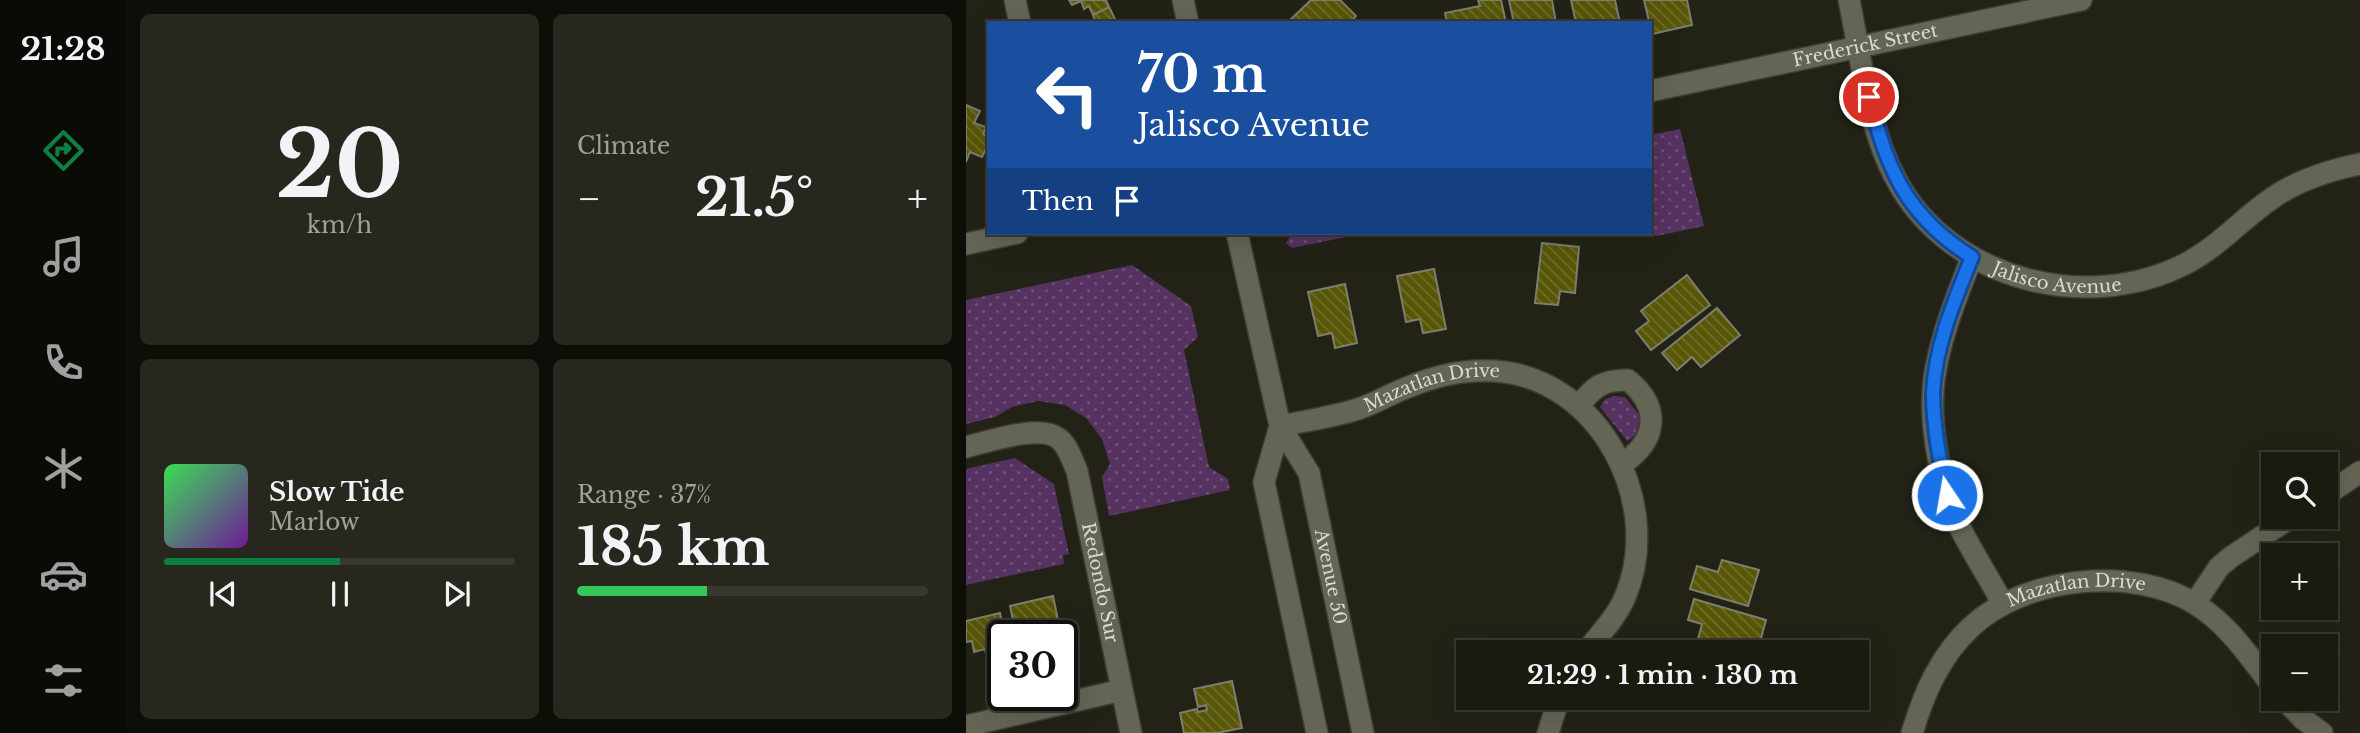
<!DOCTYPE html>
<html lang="en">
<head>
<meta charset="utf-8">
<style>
  body { margin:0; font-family:"Libre Baskerville",serif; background:#27271e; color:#f1f3f6; height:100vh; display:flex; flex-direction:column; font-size:26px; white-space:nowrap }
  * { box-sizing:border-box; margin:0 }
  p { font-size:23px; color:#9fa19f }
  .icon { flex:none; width:38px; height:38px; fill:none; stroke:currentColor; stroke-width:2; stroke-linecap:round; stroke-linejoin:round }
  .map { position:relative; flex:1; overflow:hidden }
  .side { display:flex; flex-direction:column; gap:14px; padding:14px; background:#0e0e09; width:840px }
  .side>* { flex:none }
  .guide { position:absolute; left:21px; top:21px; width:665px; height:214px; border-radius:0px; box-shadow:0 7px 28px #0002,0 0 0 2px #383830; background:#1a4fa0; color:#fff; overflow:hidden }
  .controls { position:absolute; left:1295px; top:452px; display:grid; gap:14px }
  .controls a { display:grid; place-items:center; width:77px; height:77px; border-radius:0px; background:#1a1a10; box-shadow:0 7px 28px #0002,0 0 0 2px #383830; font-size:35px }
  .speed { position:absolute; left:21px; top:620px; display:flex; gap:14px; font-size:35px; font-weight:700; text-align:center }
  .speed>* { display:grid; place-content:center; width:91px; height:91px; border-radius:50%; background:#1a1a10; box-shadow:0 7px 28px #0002,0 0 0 2px #383830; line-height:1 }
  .speed .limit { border:4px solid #111; border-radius:10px; background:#fff; color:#111 }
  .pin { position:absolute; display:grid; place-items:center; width:60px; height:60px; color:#fff; margin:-30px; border:4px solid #fff; border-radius:50%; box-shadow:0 2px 7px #0007 }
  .me { position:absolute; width:77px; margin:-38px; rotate:348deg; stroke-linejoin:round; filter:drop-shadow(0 0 5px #0008) }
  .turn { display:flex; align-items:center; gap:24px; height:147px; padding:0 35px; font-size:32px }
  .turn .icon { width:91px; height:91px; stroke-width:2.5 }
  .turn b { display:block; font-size:49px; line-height:60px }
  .then { display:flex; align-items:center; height:66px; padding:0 35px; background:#0003; gap:14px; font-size:26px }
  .big { font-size:52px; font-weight:700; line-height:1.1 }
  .side .widget { flex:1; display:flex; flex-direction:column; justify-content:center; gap:10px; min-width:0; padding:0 24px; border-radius:10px; background:#27271e }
  .side .dial { align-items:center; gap:0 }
  .dial b { font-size:91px; line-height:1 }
  .song { display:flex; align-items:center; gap:21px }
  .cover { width:84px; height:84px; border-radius:10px; background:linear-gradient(135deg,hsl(130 70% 55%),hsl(280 70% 35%)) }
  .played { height:7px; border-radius:4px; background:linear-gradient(90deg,#0b8043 50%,#383830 50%) }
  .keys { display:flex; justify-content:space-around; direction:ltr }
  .heat { display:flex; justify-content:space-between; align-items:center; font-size:38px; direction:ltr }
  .charge { height:10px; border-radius:5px; background:linear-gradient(90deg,#34c759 37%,#383830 0) }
  .side .tiles { flex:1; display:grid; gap:14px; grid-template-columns:repeat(2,1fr) }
  .trip { position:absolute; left:490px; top:640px; width:413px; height:70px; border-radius:0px; background:#1a1a10; box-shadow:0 7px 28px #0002,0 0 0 2px #383830; font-weight:700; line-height:70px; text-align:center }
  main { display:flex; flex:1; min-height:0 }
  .tab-bar { display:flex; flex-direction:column; width:126px; justify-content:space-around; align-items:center; background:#0a0a06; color:#9fa19f }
  .tab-bar .icon { width:49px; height:49px }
  .tab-bar .selected { color:#0b8043 }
  .tab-bar b { font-size:32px; color:#f1f3f6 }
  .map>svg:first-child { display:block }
  .grass { fill:url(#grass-dots) }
  .building { fill:url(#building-back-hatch); stroke:#7e7e6f; stroke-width:2 }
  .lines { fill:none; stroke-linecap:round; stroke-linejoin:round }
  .street-casing { stroke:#3d3d35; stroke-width:24 }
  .secondary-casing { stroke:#3d3d35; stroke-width:24 }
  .street { stroke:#656556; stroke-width:21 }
  .secondary { stroke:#656556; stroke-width:21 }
  .route-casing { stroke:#114b97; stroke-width:18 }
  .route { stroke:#1a73e8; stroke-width:12 }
  .labels { text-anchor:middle; stroke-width:7; stroke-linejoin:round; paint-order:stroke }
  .street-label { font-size:18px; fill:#dadad2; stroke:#222216 }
</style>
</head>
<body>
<main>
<nav class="tab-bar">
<b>21:28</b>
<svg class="icon selected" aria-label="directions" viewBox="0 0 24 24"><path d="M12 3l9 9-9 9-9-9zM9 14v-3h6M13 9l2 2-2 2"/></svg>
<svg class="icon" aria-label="music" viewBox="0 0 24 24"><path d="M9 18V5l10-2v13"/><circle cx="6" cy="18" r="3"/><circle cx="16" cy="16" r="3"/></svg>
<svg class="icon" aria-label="phone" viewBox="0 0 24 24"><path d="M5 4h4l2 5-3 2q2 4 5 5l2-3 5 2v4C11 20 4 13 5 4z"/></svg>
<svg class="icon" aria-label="climate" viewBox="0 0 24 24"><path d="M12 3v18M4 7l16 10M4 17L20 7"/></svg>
<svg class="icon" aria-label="car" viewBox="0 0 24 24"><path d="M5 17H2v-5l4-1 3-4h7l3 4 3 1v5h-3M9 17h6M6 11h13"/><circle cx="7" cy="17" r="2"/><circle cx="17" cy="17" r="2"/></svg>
<svg class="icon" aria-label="filters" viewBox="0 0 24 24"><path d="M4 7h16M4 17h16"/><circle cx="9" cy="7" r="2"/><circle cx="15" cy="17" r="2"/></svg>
</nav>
<section class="side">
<div class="tiles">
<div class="widget dial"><b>20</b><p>km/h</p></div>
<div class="widget"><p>Climate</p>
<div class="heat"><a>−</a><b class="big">21.5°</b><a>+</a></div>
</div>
<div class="widget">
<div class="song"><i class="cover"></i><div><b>Slow Tide</b><p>Marlow</p></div></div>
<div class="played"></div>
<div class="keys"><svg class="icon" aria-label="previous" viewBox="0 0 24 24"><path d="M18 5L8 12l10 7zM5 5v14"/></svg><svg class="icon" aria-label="pause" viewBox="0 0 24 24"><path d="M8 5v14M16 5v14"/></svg><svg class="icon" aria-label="next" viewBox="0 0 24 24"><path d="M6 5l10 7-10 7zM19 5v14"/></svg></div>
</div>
<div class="widget"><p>Range · 37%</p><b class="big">185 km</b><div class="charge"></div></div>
</div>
</section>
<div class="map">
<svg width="1394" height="733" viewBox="0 0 1394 733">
  <defs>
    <pattern id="grass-dots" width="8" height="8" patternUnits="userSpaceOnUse" patternTransform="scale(1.75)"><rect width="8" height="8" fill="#563261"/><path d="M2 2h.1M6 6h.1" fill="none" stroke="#6e4f77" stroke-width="1.8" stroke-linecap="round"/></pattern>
    <pattern id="building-back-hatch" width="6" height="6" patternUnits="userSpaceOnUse" patternTransform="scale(1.75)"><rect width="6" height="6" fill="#575607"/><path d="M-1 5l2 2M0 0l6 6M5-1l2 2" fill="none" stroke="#6f6e2a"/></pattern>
  </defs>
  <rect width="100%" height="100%" fill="#222216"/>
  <path class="grass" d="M 714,129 L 738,226 L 691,236 L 682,233 L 684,233 L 684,135 Z
    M 326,233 L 400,233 L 326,248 L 320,243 Z
    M 166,265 L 225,306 L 232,337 L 218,350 L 243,467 L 262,479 L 264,490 L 143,516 L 136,477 L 144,464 L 136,439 L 120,418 L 99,405 L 72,401 L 46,407 L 29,417 L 0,424 L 0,300 Z
    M 648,396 L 659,397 L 674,416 C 673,427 673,435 661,441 L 634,407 L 638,400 Z
    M 49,458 L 88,484 L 103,554 L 97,555 L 98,564 L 0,585 L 0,469 Z"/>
  <path class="building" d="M 103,0 L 140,0 L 143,7 L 127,15 L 123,6 L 118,9 L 115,1 L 106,5 Z
    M 345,0 L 374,0 L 390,16 L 384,23 L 327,23 L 324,20 Z
    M 512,0 L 535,0 L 540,23 L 481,23 L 479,13 L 514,6 Z
    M 543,0 L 586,0 L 590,23 L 548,23 Z
    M 605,0 L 649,0 L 654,23 L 610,23 Z
    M 678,0 L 721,0 L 726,25 L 686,34 Z
    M 143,7 L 151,23 L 130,23 L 127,15 Z
    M 0,105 L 14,111 L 8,123 L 20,127 L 17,134 L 23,137 L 23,142 L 16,157 L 4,152 L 0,162 Z
    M 576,243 L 613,247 L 609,293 L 594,291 L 592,305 L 569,303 Z
    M 468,269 L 480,329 L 457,333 L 454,319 L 440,322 L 431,276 Z
    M 721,275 L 744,305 L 685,350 L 670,331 L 683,321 L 675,311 Z
    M 379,284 L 391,343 L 369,348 L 366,333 L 352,336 L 342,292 Z
    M 751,308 L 774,335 L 735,367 L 726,357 L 711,370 L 696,353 Z
    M 756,560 L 793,570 L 782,606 L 724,589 L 731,566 L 752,572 Z
    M 87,596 L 95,635 L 82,635 L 80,629 L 74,630 L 75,635 L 50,635 L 44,606 Z
    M 728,599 L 800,620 L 791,653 L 778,653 L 732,639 L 736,624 L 722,620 Z
    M 34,613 L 38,635 L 37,635 L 37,659 L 22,662 L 19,649 L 8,652 L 6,641 L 0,642 L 0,621 Z
    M 266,681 L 276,728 L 251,733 L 218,733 L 214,713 L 231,709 L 232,712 L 241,710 L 240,705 L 232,707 L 228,689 Z"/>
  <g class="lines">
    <defs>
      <g id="street">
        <path d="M 49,0 L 54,23"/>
        <path id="s1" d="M 883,0 C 895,57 902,128 930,179 C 983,280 1122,315 1221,263 C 1253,246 1276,219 1305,199 C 1330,181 1364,170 1394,164"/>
        <path id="s2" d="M 684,91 L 1115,0"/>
        <path d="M 0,244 L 51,233"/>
        <path d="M 1006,257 C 992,293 977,330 970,368 C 962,408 970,456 981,495 C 993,534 1018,568 1037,604"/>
        <path d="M 612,406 C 629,386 636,380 662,380 C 696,408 691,441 656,464"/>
        <path id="s3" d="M 314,426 C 339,421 367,417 392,409 C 408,404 424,394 440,388 C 468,376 497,369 528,371 C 633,377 699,503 659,597 C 650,618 633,635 619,653"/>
        <path id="s4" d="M 0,447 C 22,442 72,424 92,438 C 102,445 106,460 111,471 L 165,733"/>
        <path d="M 1360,495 L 1394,472"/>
        <path d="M 1229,603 L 1253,567 L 1265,557 L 1327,516"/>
        <path d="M 1317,698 L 1337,719 L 1356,733"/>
        <path d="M 0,726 L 156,690"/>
        <path d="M 582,733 L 593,698"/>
        <path id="s5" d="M 946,733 C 958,693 974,656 1005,627 C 1059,576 1169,565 1231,605 C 1264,626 1284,658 1307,687"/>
      </g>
      <g id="secondary">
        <path d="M 217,0 L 222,23"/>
        <path id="s6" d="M 271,233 L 314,426 L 343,473 L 397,733"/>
        <path d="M 314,426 L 298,482 L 351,733"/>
      </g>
    </defs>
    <use href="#street" class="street-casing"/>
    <use href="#secondary" class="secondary-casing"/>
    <use href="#street" class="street"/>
    <use href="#secondary" class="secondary"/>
  </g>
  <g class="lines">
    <defs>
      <path id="route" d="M 903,97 C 920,168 941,217 1006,257 C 989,299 969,346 967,393 C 967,427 974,461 981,495"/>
    </defs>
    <use href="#route" class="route-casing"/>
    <use href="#route" class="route"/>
  </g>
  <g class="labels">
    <g class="street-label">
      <text dy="6" stroke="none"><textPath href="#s2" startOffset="220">Frederick Street</textPath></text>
      <text dy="6" stroke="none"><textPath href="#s1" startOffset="385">Jalisco Avenue</textPath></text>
      <text dy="6" stroke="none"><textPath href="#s3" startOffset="158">Mazatlan Drive</textPath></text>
      <text dy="6" stroke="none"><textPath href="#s6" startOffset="359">Avenue 50</textPath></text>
      <text dy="6" stroke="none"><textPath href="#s4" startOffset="247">Redondo Sur</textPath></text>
      <text dy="6" stroke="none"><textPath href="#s5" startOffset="238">Mazatlan Drive</textPath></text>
    </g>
  </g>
</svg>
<div class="controls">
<a><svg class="icon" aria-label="search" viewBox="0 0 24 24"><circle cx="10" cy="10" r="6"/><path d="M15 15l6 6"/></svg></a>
<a>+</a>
<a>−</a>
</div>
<div class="speed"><div class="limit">30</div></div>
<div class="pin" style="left:903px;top:97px;background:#d93025"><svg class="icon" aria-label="arrive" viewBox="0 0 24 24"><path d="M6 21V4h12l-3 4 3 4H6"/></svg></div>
<svg class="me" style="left:981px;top:495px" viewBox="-20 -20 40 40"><circle r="17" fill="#1a73e8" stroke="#fff" stroke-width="3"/><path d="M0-11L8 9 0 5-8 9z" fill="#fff"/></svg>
<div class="trip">21:29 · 1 min · 130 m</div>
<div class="guide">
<div class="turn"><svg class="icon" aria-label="left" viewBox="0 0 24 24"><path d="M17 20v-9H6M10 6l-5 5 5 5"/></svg><div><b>70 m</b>Jalisco Avenue</div></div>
<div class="then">Then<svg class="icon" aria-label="arrive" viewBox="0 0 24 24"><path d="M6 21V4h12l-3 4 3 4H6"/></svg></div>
</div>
</div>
</main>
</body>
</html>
